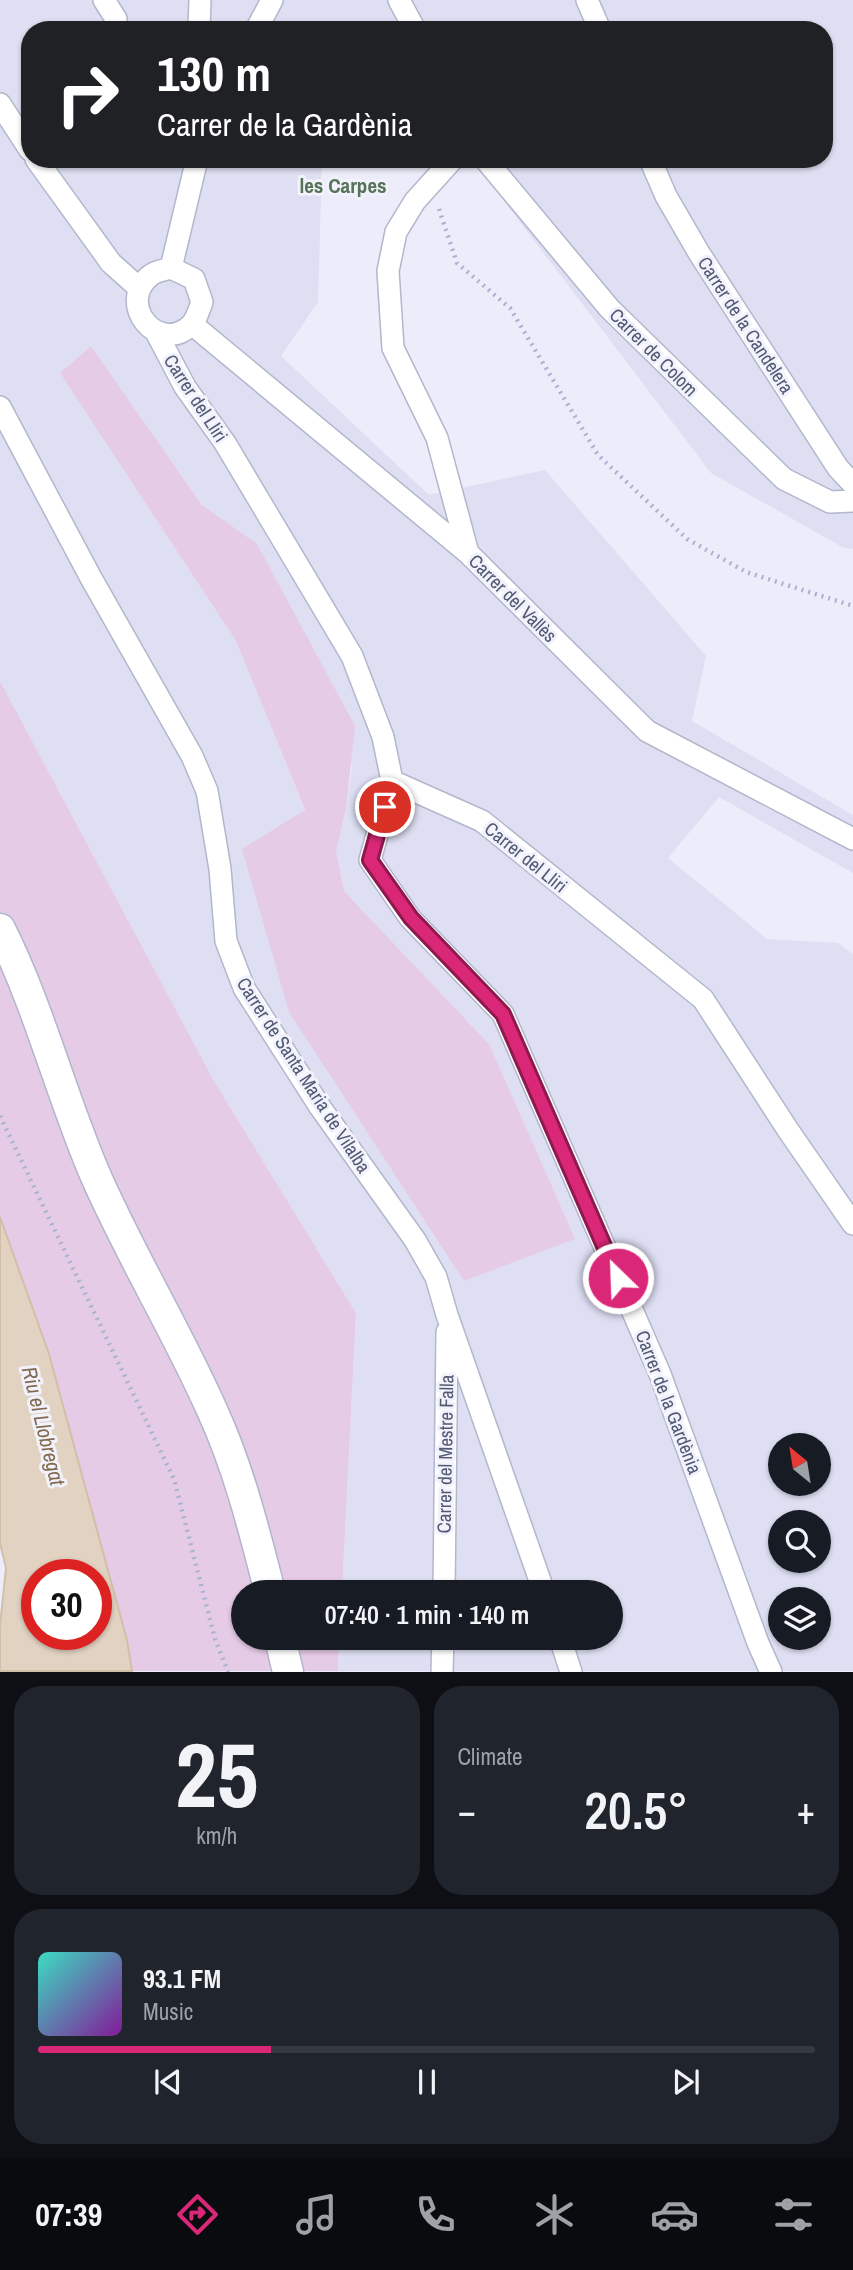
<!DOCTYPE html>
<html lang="en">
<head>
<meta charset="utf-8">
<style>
  body { margin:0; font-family:"Archivo Narrow",sans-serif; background:#20242c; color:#f1f3f6; height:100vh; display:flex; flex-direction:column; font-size:26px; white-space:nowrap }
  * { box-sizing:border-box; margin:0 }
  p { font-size:23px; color:#9ea1a6 }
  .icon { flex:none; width:38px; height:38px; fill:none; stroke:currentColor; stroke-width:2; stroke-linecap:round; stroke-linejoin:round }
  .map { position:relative; height:1672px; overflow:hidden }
  .side { display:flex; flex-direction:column; gap:14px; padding:14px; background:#0d0f14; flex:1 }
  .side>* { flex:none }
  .guide { position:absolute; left:21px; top:21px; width:812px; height:147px; border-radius:28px; box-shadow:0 2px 5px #0004; background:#202124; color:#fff; overflow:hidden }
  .needle { width:46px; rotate:330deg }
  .controls { position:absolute; left:768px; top:1433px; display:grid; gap:14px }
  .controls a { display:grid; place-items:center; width:63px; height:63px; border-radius:50%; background:#171b24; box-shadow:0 2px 5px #0004; font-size:35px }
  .speed { position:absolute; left:21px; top:1559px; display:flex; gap:14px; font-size:35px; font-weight:700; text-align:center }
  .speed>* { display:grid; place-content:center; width:91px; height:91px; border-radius:50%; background:#171b24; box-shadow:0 2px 5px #0004; line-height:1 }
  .speed .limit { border:10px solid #d22; background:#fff; color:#111 }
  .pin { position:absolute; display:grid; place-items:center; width:60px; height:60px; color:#fff; margin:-30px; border:4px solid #fff; border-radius:50%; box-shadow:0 2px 7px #0007 }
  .me { position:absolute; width:77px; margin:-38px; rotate:336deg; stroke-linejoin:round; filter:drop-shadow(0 0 5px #0008) }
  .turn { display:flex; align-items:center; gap:24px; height:147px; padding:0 21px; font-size:32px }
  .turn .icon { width:91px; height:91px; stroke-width:2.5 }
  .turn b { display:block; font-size:49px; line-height:60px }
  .big { font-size:52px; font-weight:600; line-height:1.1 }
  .side .widget { flex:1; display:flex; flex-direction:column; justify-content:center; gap:10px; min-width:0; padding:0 24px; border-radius:28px; background:#20242c }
  .side .dial { align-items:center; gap:0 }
  .dial b { font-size:91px; line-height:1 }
  .song { display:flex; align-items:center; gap:21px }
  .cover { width:84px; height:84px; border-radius:10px; background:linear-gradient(135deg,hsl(170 70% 55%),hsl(290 70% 35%)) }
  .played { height:7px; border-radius:4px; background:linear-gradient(90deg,#db2777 30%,#363941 30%) }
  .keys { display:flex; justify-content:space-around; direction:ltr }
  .heat { display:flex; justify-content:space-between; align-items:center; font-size:38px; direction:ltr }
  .side .tiles { flex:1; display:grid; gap:14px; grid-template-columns:1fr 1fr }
  .widget:last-child { grid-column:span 2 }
  .trip { position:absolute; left:231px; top:1580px; width:392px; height:70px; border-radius:35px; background:#171b24; box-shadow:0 2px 5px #0004; font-weight:600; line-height:70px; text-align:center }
  .dock { display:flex; height:112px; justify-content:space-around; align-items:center; background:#090b0e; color:#9ea1a6 }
  .dock .icon { width:49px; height:49px }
  .dock .selected { color:#db2777 }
  .dock b { font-size:32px; color:#f1f3f6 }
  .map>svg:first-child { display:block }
  .residential { fill:#dedff3; fill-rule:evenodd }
  .green { fill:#e6cbe7 }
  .water { fill:#e2d2c2; stroke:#d2bfa9; stroke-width:2; fill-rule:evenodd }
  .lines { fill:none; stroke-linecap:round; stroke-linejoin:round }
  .street-casing { stroke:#b2b7cb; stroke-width:24 }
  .secondary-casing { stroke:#b0b6cd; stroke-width:33 }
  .path { stroke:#a9b3d1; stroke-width:4.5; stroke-dasharray:2 5; stroke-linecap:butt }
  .street { stroke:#fff; stroke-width:21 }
  .secondary { stroke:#fff; stroke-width:30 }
  .route-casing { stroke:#8e194d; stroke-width:18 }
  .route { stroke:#db2777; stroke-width:12 }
  .labels { text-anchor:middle; stroke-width:6; stroke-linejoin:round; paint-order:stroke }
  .street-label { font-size:19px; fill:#515a73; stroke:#f2f2fd }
  .neighbourhood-label { font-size:21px; font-weight:bold; fill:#577358; stroke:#f2f2fd }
  .water-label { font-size:21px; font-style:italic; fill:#836a4d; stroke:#f2f2fd }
</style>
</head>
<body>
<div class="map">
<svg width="853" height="1672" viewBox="0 0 853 1672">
  <rect width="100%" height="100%" fill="#ececfa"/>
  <path class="residential" d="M 0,0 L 853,0 L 853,549 L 844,548 L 711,473 L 472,159 L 824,159 L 824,30 L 30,30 L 30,159 L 322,159 L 318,302 L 281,356 L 429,495 L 545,470 L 706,656 L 692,721 L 853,815 L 853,873 L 719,797 L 668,858 L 767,939 L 838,943 L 853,954 L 853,1671 L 338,1671 L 339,1638 L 611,1638 L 611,1592 L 342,1592 L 356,1313 L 214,1081 L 0,681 ZM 91,346 L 202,505 L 352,767 L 346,809 L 336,851 L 344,891 L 489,1044 L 574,1239 L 242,849 L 305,811 L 236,641 L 60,373 ZM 780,1446 L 819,1446 L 819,1484 L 780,1484 ZM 780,1522 L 819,1522 L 819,1561 L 780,1561 ZM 780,1600 L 819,1600 L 819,1638 L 780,1638 Z"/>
  <path class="green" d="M 91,346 L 202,505 L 257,544 L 355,726 L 346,809 L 336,851 L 344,891 L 489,1044 L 575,1239 L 464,1281 L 289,1012 L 242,849 L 305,810 L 236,641 L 60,373 Z
    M 0,681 L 214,1081 L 356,1313 L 342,1592 L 243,1592 L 243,1638 L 339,1638 L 338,1671 L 132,1671 L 127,1640 L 49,1354 L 0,1217 Z"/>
  <path class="water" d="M 0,1217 L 49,1354 L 127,1640 L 132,1671 L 0,1671 L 0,1626 L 6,1568 L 0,1543 ZM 37,1575 L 96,1575 L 96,1634 L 37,1634 Z"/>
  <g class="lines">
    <defs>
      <path id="street" d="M 104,0 L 116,19
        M 399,0 L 415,30
        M 587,0 L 600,30
        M 199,30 L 200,0
        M 256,30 L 272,0
        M 0,104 L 30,150
        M 36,159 L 111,263 L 139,288
        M 453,159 L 415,201 L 396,232 L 388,271 L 393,348 L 437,438 L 468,553
        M 485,159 L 609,308 L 784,479 L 830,502 L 853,501
        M 650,159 L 666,196 L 699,253 L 838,468 L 853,484
        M 171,268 L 194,279 L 202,302 C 199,310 196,321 190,326 C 158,355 115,303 151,275 C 156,271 165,270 171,268 Z
        M 171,268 L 197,159
        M 193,325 L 468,553 L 647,731 L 853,839
        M 156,332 L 185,387 L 225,443 L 352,656 L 383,737 L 392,781 L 482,821 L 703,999 L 788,1130 L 853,1224
        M 0,407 L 91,578 L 192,756 L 207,791 L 220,869 L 226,941 L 244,988 L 320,1107 L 415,1240 L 436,1277 L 447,1315 L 544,1592
        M 392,781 L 370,860 L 410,918 L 503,1014 L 660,1374 L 758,1643 L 771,1672
        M 444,1592 L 447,1332
        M 560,1638 L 571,1672
        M 442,1672 L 443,1638"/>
      <path id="secondary" d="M 0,929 C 39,1007 60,1092 94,1172 C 129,1253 176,1329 212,1410 C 239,1469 254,1530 270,1592
        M 280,1638 L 288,1672"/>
    </defs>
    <use href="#street" class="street-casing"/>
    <use href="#secondary" class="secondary-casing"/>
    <path class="path" d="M 439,209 L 457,263 L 510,308 L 598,455 L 687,539 L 746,572 L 853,606
      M 0,1116 L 174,1479 L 215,1639 L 228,1672"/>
    <use href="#street" class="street"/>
    <use href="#secondary" class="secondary"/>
  </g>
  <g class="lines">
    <defs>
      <path id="route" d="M 385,807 L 370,860 L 411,918 L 503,1014 L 618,1278"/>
    </defs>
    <use href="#route" class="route-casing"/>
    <use href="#route" class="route"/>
  </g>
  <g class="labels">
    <g class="street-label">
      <text transform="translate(746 325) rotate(57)" y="7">Carrer de la Candelera</text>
      <text transform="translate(654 352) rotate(45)" y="7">Carrer de Colom</text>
      <text transform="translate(196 398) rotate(57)" y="7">Carrer del Lliri</text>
      <text transform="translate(513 598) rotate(45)" y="7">Carrer del Vallès</text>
      <text transform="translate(526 857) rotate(39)" y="7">Carrer del Lliri</text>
      <text transform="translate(304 1075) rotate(57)" y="7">Carrer de Santa Maria de Vilalba</text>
      <text transform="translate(669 1402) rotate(69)" y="7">Carrer de la Gardènia</text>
      <text transform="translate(445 1454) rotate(-89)" y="7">Carrer del Mestre Falla</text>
    </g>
    <g class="neighbourhood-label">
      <text x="343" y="193">les Carpes</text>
    </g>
    <g class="water-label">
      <text transform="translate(43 1426) rotate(76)" y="7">Riu el Llobregat</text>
    </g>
  </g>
</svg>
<div class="controls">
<a><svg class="needle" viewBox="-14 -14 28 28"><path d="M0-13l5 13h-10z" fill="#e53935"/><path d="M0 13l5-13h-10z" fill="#9ea1a6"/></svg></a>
<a><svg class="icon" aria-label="search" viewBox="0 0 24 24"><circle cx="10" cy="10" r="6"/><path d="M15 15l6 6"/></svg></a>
<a><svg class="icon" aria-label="layers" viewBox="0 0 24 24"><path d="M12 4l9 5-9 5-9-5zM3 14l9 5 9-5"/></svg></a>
</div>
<div class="speed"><div class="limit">30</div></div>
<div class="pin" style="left:385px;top:807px;background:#d93025"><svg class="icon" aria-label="arrive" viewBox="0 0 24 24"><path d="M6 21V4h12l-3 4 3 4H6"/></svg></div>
<svg class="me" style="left:618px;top:1278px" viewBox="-20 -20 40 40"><circle r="17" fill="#db2777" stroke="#fff" stroke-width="3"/><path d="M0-11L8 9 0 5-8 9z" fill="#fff"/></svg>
<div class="trip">07:40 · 1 min · 140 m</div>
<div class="guide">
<div class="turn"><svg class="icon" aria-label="right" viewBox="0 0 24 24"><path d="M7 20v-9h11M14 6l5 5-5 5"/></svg><div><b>130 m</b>Carrer de la Gardènia</div></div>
</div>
</div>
<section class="side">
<div class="tiles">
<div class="widget dial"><b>25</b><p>km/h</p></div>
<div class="widget"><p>Climate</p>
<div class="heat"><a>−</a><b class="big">20.5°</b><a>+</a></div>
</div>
<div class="widget">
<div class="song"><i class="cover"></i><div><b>93.1 FM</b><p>Music</p></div></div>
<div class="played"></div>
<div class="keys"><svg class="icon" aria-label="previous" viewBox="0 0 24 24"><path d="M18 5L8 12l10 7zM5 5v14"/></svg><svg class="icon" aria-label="pause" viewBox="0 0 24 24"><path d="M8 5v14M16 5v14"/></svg><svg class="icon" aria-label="next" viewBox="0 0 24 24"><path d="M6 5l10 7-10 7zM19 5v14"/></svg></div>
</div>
</div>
</section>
<nav class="dock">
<b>07:39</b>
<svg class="icon selected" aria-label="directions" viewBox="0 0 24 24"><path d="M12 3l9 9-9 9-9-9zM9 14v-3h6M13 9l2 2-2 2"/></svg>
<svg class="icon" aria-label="music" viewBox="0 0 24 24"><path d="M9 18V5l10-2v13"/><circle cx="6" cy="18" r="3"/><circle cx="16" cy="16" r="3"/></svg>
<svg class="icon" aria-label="phone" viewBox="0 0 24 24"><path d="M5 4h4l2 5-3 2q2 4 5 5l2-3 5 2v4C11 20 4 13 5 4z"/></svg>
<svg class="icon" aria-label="climate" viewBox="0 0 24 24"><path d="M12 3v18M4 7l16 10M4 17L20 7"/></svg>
<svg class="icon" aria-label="car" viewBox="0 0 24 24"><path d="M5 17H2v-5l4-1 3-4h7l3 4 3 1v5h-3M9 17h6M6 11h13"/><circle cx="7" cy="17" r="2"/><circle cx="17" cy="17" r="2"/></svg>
<svg class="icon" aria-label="filters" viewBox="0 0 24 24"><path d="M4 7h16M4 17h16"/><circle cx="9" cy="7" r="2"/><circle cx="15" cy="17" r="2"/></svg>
</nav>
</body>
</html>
